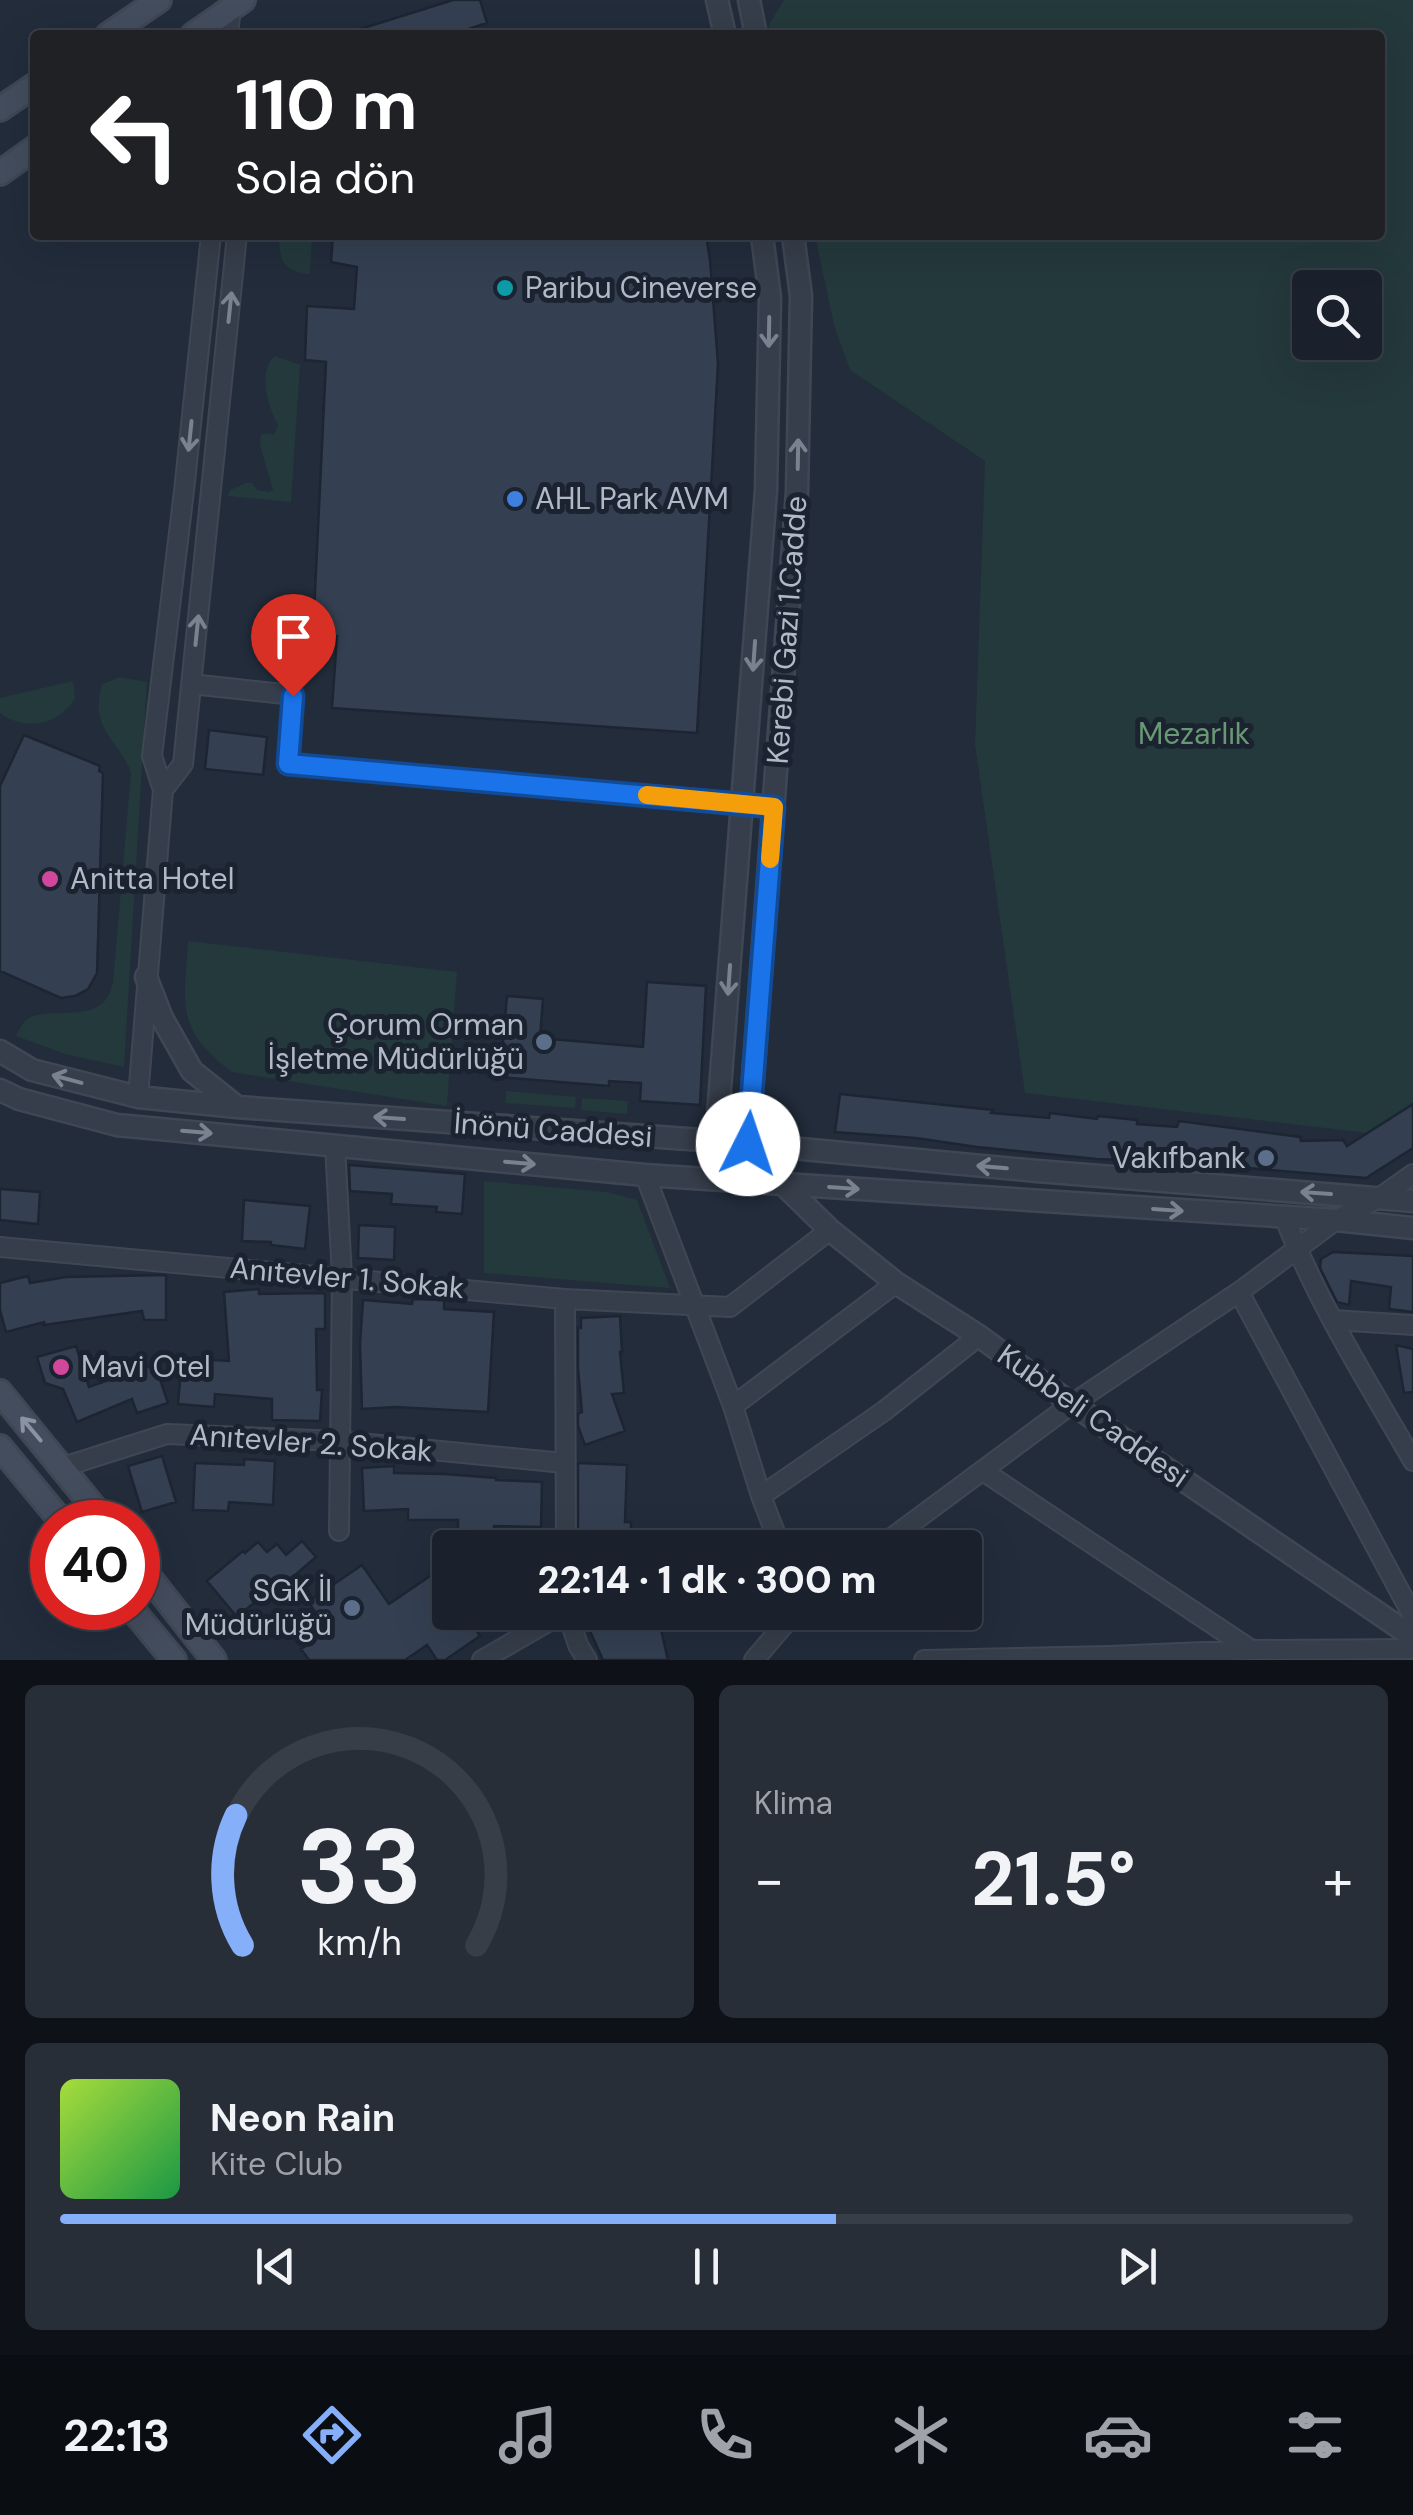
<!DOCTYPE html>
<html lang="tr">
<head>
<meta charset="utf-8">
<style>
  body { margin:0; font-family:"DM Sans",sans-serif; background:#272e38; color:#f1f3f6; height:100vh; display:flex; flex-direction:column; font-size:38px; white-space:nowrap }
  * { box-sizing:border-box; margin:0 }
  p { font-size:32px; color:#9fa3a9 }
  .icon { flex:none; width:55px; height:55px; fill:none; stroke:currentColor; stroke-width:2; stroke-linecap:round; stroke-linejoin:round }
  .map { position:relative; height:1660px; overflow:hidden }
  .details { display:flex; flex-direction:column; gap:25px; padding:25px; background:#0e1218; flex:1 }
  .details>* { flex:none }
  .banner { position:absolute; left:30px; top:30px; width:1355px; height:210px; border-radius:10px; box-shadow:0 10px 40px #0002,0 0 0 2px #383e48; background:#202124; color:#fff; overflow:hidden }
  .fabs { position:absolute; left:1292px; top:270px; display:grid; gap:20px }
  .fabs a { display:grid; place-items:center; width:90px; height:90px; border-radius:10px; background:#1a212c; box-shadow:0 10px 40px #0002,0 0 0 2px #383e48; font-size:50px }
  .speed { position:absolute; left:30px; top:1500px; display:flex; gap:20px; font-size:50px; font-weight:700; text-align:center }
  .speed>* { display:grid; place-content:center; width:130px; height:130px; border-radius:50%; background:#1a212c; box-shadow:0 10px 40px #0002,0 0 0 2px #383e48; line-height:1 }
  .speed .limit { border:15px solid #d22; background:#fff; color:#111 }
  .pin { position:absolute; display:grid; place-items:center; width:85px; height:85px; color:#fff; margin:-102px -42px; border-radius:50% 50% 50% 0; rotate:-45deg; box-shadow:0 0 10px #0007 }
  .pin .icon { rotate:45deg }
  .me { position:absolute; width:110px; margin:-55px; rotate:4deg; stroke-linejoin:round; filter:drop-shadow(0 0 8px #0008) }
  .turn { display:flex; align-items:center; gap:35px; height:210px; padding:0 40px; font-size:45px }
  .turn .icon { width:130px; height:130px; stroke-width:2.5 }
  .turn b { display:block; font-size:70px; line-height:85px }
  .big { font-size:75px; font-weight:800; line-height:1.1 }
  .details .card { flex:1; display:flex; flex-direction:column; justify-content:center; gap:15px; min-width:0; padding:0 35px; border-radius:15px; background:#272e38 }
  .details .dial { align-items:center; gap:0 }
  .dial svg { height:260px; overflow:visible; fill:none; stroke:#383e48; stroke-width:7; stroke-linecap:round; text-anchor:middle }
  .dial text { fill:#f1f3f6; stroke:none }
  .song { display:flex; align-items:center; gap:30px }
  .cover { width:120px; height:120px; border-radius:15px; background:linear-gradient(135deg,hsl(80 70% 55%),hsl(140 70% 35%)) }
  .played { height:10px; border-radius:5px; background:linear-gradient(90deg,#85aff8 60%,#383e48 60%) }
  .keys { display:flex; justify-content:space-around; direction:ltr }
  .heat { display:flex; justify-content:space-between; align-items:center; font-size:55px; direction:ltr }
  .details .tiles { flex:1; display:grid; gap:25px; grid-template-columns:1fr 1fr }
  .card:last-child { grid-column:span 2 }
  .trip { position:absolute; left:432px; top:1530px; width:550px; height:100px; border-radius:10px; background:#1a212c; box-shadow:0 10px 40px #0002,0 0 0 2px #383e48; font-weight:800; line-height:100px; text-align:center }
  .tab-bar { display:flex; height:160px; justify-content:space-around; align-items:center; background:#0a0d12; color:#9fa3a9 }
  .tab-bar .icon { width:70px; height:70px }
  .tab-bar .on { color:#85aff8 }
  .tab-bar b { font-size:45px; color:#f1f3f6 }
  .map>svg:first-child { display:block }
  .green { fill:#24393c; fill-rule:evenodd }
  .building { fill:#344052; stroke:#1d2532; stroke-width:2.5 }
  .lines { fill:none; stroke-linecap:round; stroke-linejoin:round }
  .minor-casing { stroke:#3f4754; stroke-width:22 }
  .tertiary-casing { stroke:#3f4754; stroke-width:25 }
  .secondary-casing { stroke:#3f4754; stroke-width:28 }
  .minor { stroke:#363e4b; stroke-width:18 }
  .tertiary { stroke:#363e4b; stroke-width:20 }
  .secondary { stroke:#444d5e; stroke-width:22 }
  .oneway { stroke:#7a828f }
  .oneway2 { stroke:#8b93a2 }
  .route-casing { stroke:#114b97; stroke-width:25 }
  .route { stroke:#1a73e8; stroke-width:18 }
  .slow { stroke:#f59e0b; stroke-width:18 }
  .culture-dot { fill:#0f9aa8; stroke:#1b2330; stroke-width:4 }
  .shop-dot { fill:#3f7fe0; stroke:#1b2330; stroke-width:4 }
  .hotel-dot { fill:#d1479c; stroke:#1b2330; stroke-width:4 }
  .service-dot { fill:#5c6f8a; stroke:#1b2330; stroke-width:4 }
  .labels { text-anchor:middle; stroke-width:10; stroke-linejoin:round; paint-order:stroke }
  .poi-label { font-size:30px; fill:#b1b9c7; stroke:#1b2330; text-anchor:start }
  .street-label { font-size:30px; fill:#b1b9c7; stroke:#1b2330 }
  .park-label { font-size:30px; fill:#689874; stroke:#1b2330 }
</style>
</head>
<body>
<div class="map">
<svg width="1413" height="1660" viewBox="0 0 1413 1660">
  <rect width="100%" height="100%" fill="#222c3b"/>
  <path class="green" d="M 784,0 L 1413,0 L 1413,1103 L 1368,1133 L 1025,1093 L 975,745 L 985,461 L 850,370 L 834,325 L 815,235 L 1380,235 L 1380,35 L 771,35 L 769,24 ZM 1310,288 L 1365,288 L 1365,342 L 1310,342 Z
    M 279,235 L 312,235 L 310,274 C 283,271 279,261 279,235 Z
    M 275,356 L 300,365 L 291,502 L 228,496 L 230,490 L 246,483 L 252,483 L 257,490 L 268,492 L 273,490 L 260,445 L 261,434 L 274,434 L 278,425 C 268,408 257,370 275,356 Z
    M 120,677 L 147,682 L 124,1067 L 65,1054 L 16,1036 C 20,1029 23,1020 31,1017 C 52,1008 91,1021 107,998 C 110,994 111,988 113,983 L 131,772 C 116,736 89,729 102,684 Z
    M 73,681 L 75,698 C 59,725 25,732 0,713 L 0,698 Z
    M 188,941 L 457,972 L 447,1106 L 232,1072 C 175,1030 184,1004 188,941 Z
    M 506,1091 L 576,1097 L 575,1108 L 505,1103 Z
    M 582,1098 L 628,1101 L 627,1114 L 581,1110 Z
    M 484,1181 L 607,1192 L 637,1200 L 670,1288 L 484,1273 Z"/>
  <path class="building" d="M 453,0 L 480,0 L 487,23 L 450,35 L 354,35 L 354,31 Z
    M 333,235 L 706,235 L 710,260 L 718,364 L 697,733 L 332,708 L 337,636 L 313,633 L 326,362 L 305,360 L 307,306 L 354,309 L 357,267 L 331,262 Z
    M 209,730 L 267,737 L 263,775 L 205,769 Z
    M 24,735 L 100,766 L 99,771 L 103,773 L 97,973 L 88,989 L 75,996 L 61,998 L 0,971 L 0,786 Z
    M 647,982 L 706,986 L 700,1105 L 640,1101 L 641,1083 L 609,1081 L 609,1086 L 500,1077 L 507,996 L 543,999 L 540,1038 L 643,1047 Z
    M 840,1094 L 993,1110 L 991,1113 L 1027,1116 L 1049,1118 L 1050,1113 L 1097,1119 L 1098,1116 L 1137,1120 L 1137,1124 L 1177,1127 L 1179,1121 L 1300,1137 L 1301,1141 L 1343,1140 L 1347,1146 L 1413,1104 L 1413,1148 L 1366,1178 L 1175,1162 L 1097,1159 L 977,1147 L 916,1138 L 835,1132 Z
    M 349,1165 L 465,1174 L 462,1214 L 436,1212 L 437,1207 L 391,1204 L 392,1194 L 350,1191 Z
    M 0,1189 L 40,1192 L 38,1224 L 0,1220 Z
    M 244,1200 L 310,1206 L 305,1249 L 271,1245 L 271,1242 L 242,1241 Z
    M 359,1225 L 395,1227 L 394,1260 L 358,1258 Z
    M 1333,1252 L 1413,1256 L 1413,1312 L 1389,1309 L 1391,1287 L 1351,1281 L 1349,1305 L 1337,1302 L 1320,1268 L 1321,1259 Z
    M 166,1275 L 166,1320 L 144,1320 L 142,1311 L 44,1325 L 44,1322 L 6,1332 L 0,1310 L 0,1283 L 28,1276 L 30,1283 L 66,1277 Z
    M 259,1289 L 259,1294 L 325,1293 L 325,1329 L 316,1329 L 317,1390 L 322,1390 L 320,1421 L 272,1420 L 272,1399 L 215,1394 L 214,1407 L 178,1404 L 182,1358 L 229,1361 L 224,1292 Z
    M 413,1299 L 444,1300 L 444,1309 L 494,1312 L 488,1412 L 395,1407 L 362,1409 L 360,1344 L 363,1300 L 412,1304 Z
    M 620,1316 L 622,1352 L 620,1352 L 624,1393 L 612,1394 L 625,1431 L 585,1445 L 578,1426 L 578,1414 L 582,1412 L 578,1369 L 578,1328 L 581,1328 L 581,1318 Z
    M 1396,1345 L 1413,1349 L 1413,1392 L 1404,1393 Z
    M 76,1346 L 89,1387 L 155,1364 L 168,1403 L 137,1413 L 132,1399 L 77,1422 L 63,1389 L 45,1383 L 37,1357 Z
    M 162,1456 L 176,1502 L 142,1512 L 128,1466 Z
    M 244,1459 L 275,1461 L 273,1505 L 229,1502 L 228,1511 L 193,1510 L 195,1463 L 244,1465 Z
    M 578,1463 L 627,1465 L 625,1522 L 631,1522 L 631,1543 L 578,1544 Z
    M 394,1466 L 394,1473 L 445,1474 L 496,1478 L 496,1480 L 542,1482 L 541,1527 L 494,1526 L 494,1533 L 458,1531 L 458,1520 L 408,1520 L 408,1509 L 364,1511 L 362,1468 Z
    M 302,1541 L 316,1557 L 265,1601 L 262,1596 L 237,1617 L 207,1581 L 243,1551 L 245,1553 L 258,1542 L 267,1552 L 277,1544 L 286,1555 Z
    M 362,1565 L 389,1604 L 436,1572 L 450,1592 L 450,1612 L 464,1612 L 480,1636 L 445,1660 L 437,1660 L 427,1645 L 405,1660 L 309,1660 L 301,1649 L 315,1640 L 310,1632 L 319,1626 L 313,1617 L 317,1614 L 308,1602 Z
    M 586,1612 L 657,1612 L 668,1660 L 603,1660 L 589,1629 Z"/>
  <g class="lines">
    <defs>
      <path id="minor" d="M 228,35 L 231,8
        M 191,684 L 293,695 L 288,764 L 742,803
        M 163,790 L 183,764 L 237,235
        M 138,1097 L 163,790 L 152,756 L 184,491 L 211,235
        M 335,1145 L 342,1277 L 339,1531
        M 645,1175 L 733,1406 L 761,1496 L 781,1548
        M 1285,1218 C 1317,1303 1368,1382 1413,1461
        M 0,1247 L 565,1299 L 730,1307 L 830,1230
        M 1239,1292 L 1413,1616
        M 565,1299 L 566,1548
        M 1333,1320 L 1413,1325
        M 733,1406 L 896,1283
        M 63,1467 L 167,1434 L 339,1441 L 564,1463
        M 983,1471 L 1250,1649
        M 761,1496 L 884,1411 L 979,1336
        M 878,1548 L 1072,1404 L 1239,1292 L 1336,1220 L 1379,1198 L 1413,1174
        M 567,1612 L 578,1645 L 587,1660
        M 482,1660 L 565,1612
        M 754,1660 L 795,1612
        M 924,1660 L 1109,1656 L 1251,1650 L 1413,1649"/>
      <path id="tertiary" d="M 717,0 L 725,35
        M 749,0 L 756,35
        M 146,977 L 162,1018 L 192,1071 L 236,1106
        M 0,1051 L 32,1070 L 138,1097 L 237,1107 L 716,1141 L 1037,1171 L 1413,1201
        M 0,1090 L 19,1099 L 117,1125 L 645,1175 L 1336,1220 L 1413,1228
        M 716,1141 L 766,490 L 770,298 L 762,235
        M 748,1144 L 797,492 L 801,296 L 793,235
        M 783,1184 L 830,1230 L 896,1283 L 979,1336 L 1072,1404 L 1413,1637"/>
      <path id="secondary" d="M 108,35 L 159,0
        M 193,35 L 243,0
        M 0,109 L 35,85
        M 0,173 L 35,148
        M 0,1392 L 106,1522
        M 0,1447 L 62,1522
        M 138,1563 L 214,1660
        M 131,1608 L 174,1660"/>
    </defs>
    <use href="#minor" class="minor-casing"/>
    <use href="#tertiary" class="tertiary-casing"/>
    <use href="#secondary" class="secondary-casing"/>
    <use href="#minor" class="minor"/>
    <use href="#tertiary" class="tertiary"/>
    <use href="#secondary" class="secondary"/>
  </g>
  <defs><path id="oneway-shaft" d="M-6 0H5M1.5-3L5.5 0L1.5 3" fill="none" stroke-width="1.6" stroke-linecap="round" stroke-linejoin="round" transform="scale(2.5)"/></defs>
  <g class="oneway">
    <use href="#oneway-shaft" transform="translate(230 307) rotate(-84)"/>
    <use href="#oneway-shaft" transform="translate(769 332) rotate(91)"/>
    <use href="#oneway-shaft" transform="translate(190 436) rotate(96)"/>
    <use href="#oneway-shaft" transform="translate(798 454) rotate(-89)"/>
    <use href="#oneway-shaft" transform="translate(197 630) rotate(-84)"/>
    <use href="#oneway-shaft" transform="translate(754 656) rotate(94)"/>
    <use href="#oneway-shaft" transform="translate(729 980) rotate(94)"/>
    <use href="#oneway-shaft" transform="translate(67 1079) rotate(-165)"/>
    <use href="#oneway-shaft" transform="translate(389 1118) rotate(-176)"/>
    <use href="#oneway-shaft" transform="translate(197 1132) rotate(5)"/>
    <use href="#oneway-shaft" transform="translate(520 1163) rotate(5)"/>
    <use href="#oneway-shaft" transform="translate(992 1167) rotate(-175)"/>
    <use href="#oneway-shaft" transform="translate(844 1188) rotate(4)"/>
    <use href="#oneway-shaft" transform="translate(1316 1193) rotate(-176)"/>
    <use href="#oneway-shaft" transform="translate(1168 1210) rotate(4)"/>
  </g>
  <use class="oneway2" href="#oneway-shaft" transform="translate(31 1429) rotate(-130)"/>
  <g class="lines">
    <defs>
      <path id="route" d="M 293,696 L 288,764 L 774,807 L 748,1144"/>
    </defs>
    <use href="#route" class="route-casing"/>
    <use href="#route" class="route"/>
    <path class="slow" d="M 647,795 L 774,807 L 770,859"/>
  </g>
  <circle class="culture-dot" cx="505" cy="288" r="10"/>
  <circle class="shop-dot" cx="515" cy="499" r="10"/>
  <g class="hotel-dot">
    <circle cx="50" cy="879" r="10"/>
    <circle cx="61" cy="1367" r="10"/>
  </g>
  <g class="service-dot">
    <circle cx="544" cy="1042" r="10"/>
    <circle cx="1266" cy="1158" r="10"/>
    <circle cx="352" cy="1608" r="10"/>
  </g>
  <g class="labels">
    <g class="poi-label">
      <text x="525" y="298">Paribu Cineverse</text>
      <text x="535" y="509">AHL Park AVM</text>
      <text x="70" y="889">Anitta Hotel</text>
      <text x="524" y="1035" text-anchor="end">Çorum Orman<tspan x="524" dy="34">İşletme Müdürlüğü</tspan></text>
      <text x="1246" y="1168" text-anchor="end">Vakıfbank</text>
      <text x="81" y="1377">Mavi Otel</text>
      <text x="332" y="1601" text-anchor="end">SGK İl<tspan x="332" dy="34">Müdürlüğü</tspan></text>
    </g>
    <g class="street-label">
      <text transform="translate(787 630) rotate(-86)" y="10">Kerebi Gazi 1.Cadde</text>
      <text transform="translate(553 1130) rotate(4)" y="10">İnönü Caddesi</text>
      <text transform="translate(347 1278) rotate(5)" y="10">Anıtevler 1. Sokak</text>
      <text transform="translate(1093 1416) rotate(35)" y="10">Kubbeli Caddesi</text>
      <text transform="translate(311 1443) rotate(4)" y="10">Anıtevler 2. Sokak</text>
    </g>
    <g class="park-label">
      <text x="1194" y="744">Mezarlık</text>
    </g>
  </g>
</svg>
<div class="fabs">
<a><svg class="icon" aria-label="search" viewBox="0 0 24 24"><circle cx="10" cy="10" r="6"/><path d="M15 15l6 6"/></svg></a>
</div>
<div class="speed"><div class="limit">40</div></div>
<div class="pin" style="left:293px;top:696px;background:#d93025"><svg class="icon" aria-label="arrive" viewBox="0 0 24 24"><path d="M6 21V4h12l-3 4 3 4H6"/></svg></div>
<svg class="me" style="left:748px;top:1144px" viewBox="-20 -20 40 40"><circle r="19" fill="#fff"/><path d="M0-13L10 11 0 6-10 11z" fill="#1a73e8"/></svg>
<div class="trip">22:14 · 1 dk · 300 m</div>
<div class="banner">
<div class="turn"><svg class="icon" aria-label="left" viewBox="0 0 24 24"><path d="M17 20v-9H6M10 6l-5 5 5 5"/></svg><div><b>110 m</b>Sola dön</div></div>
</div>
</div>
<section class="details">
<div class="tiles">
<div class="card dial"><svg viewBox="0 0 100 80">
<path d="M14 69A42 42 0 1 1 86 69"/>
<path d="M14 69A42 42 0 0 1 12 29" stroke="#85aff8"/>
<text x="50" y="56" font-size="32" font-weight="700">33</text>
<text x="50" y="72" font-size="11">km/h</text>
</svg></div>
<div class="card"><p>Klima</p>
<div class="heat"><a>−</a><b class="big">21.5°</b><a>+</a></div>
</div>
<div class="card">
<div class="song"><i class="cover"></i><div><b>Neon Rain</b><p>Kite Club</p></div></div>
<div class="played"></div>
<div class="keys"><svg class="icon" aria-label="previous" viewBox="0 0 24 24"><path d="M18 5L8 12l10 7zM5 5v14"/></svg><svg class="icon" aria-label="pause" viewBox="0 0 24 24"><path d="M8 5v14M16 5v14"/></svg><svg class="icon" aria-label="next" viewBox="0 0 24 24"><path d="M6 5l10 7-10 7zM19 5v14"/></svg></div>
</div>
</div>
</section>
<nav class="tab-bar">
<b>22:13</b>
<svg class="icon on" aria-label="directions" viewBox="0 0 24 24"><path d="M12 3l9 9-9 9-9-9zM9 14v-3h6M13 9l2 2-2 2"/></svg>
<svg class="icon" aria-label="music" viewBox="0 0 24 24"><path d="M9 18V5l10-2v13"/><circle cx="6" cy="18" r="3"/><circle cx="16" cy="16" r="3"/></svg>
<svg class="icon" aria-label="phone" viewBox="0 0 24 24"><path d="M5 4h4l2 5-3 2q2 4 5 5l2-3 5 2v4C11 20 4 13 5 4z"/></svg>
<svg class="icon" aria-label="climate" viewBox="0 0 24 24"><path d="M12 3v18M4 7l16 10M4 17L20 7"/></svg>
<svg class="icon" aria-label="car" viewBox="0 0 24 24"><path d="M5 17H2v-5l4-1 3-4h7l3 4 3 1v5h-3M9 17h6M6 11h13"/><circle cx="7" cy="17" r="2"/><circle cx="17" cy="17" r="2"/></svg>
<svg class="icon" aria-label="filters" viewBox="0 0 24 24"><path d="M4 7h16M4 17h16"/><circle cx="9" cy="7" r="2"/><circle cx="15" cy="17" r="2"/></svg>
</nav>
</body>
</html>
